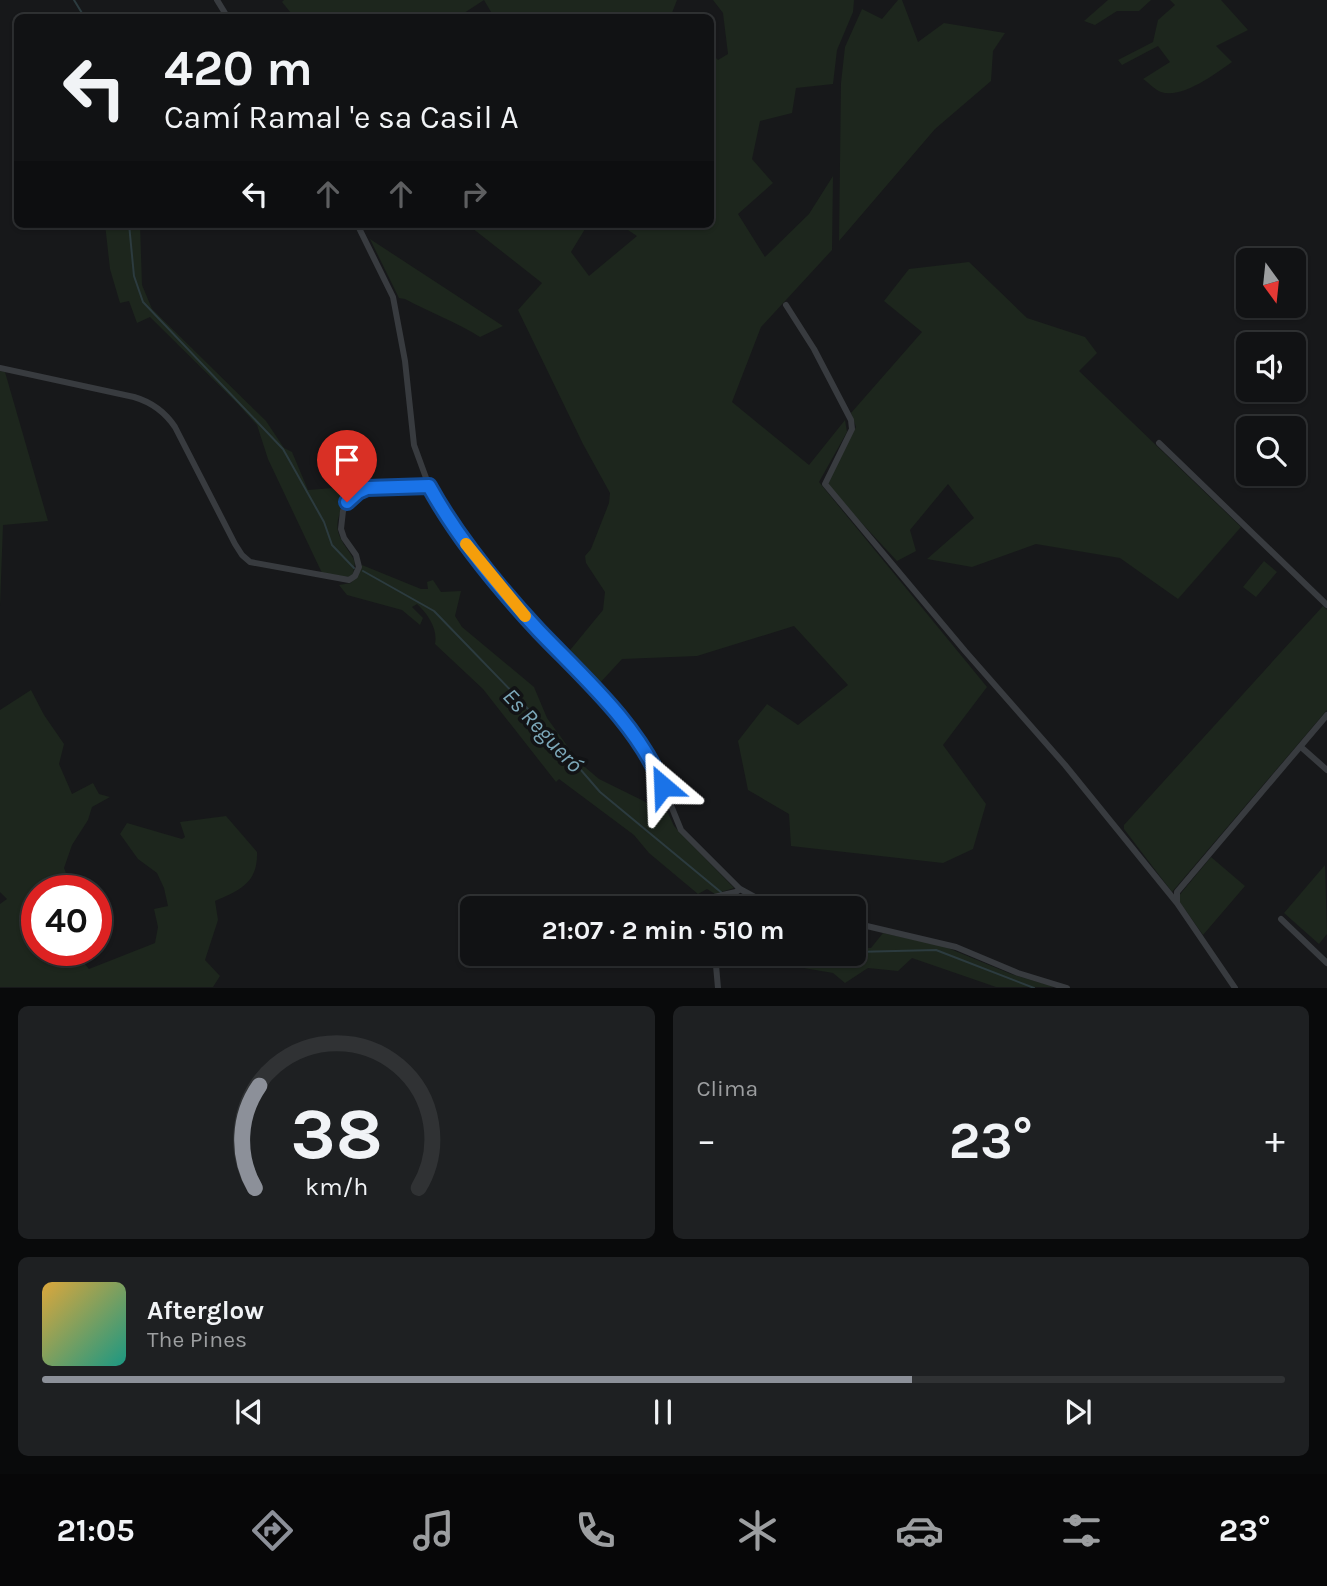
<!DOCTYPE html>
<html lang="es">
<head>
<meta charset="utf-8">
<style>
  body { margin:0; font-family:Karla,sans-serif; background:#1e2022; color:#f1f3f6; height:100vh; display:flex; flex-direction:column; font-size:26px; white-space:nowrap }
  * { box-sizing:border-box; margin:0 }
  p { font-size:23px; color:#9c9ea0 }
  .icon { flex:none; width:38px; height:38px; fill:none; stroke:currentColor; stroke-width:2; stroke-linecap:round; stroke-linejoin:round }
  .map { position:relative; height:988px; overflow:hidden }
  .details { display:flex; flex-direction:column; gap:18px; padding:18px; background:#090a0b; flex:1 }
  .details>* { flex:none }
  .banner { position:absolute; left:14px; top:14px; width:700px; height:214px; border-radius:10px; box-shadow:0 2px 5px #0004,0 0 0 2px #303234; background:#111214; color:#f1f3f6; overflow:hidden }
  .needle { width:46px; rotate:165deg }
  .buttons { position:absolute; left:1236px; top:248px; display:grid; gap:14px }
  .buttons a { display:grid; place-items:center; width:70px; height:70px; border-radius:10px; background:#111214; box-shadow:0 2px 5px #0004,0 0 0 2px #303234; font-size:35px }
  .speed { position:absolute; left:21px; top:875px; display:flex; gap:14px; font-size:35px; font-weight:700; text-align:center }
  .speed>* { display:grid; place-content:center; width:91px; height:91px; border-radius:50%; background:#111214; box-shadow:0 2px 5px #0004,0 0 0 2px #303234; line-height:1 }
  .speed .limit { border:10px solid #d22; background:#fff; color:#111 }
  .pin { position:absolute; display:grid; place-items:center; width:60px; height:60px; color:#fff; margin:-72px -30px; border-radius:50% 50% 50% 0; rotate:-45deg; box-shadow:0 0 7px #0007 }
  .pin .icon { rotate:45deg }
  .me { position:absolute; width:77px; margin:-38px; rotate:334deg; stroke-linejoin:round; filter:drop-shadow(0 0 5px #0008) }
  .turn { display:flex; align-items:center; gap:24px; height:147px; padding:0 35px; font-size:32px }
  .turn .icon { width:91px; height:91px; stroke-width:2.5 }
  .turn b { display:block; font-size:49px; line-height:60px }
  .lanes { display:flex; align-items:center; height:66px; padding:0 35px; background:#0003; justify-content:center; gap:35px; direction:ltr }
  .lanes .off { opacity:.35 }
  .big { font-size:52px; font-weight:700; line-height:1.1 }
  .details .card { flex:1; display:flex; flex-direction:column; justify-content:center; gap:10px; min-width:0; padding:0 24px; border-radius:10px; background:#1e2022 }
  .details .dial { align-items:center; gap:0 }
  .dial svg { height:182px; overflow:visible; fill:none; stroke:#303234; stroke-width:7; stroke-linecap:round; text-anchor:middle }
  .dial text { fill:#f1f3f6; stroke:none }
  .song { display:flex; align-items:center; gap:21px }
  .cover { width:84px; height:84px; border-radius:10px; background:linear-gradient(135deg,hsl(40 70% 55%),hsl(170 70% 35%)) }
  .played { height:7px; border-radius:4px; background:linear-gradient(90deg,#8c9099 70%,#303234 70%) }
  .keys { display:flex; justify-content:space-around; direction:ltr }
  .heat { display:flex; justify-content:space-between; align-items:center; font-size:38px; direction:ltr }
  .details .tiles { flex:1; display:grid; gap:18px; grid-template-columns:1fr 1fr }
  .card:last-child { grid-column:span 2 }
  .trip { position:absolute; left:460px; top:896px; width:406px; height:70px; border-radius:10px; background:#111214; box-shadow:0 2px 5px #0004,0 0 0 2px #303234; font-weight:700; line-height:70px; text-align:center }
  .tabs { display:flex; height:112px; justify-content:space-around; align-items:center; background:#070708; color:#9c9ea0 }
  .tabs .icon { width:49px; height:49px }
  .tabs .selected { color:#8c9099 }
  .tabs b { font-size:32px; color:#f1f3f6 }
  .map>svg:first-child { display:block }
  .green { fill:#1d261d }
  .lines { fill:none; stroke-linecap:round; stroke-linejoin:round }
  .stream { stroke:#2c3b3f; stroke-width:2 }
  .minor { stroke:#383b3f; stroke-width:6 }
  .route-casing { stroke:#114b97; stroke-width:18 }
  .route { stroke:#1a73e8; stroke-width:12 }
  .slow { stroke:#f59e0b; stroke-width:12 }
  .labels { text-anchor:middle; stroke-width:7; stroke-linejoin:round; paint-order:stroke }
  .water-label { font-size:23px; font-style:italic; fill:#7ca8b9; stroke:#121315 }
</style>
</head>
<body>
<div class="map">
<svg width="1327" height="988" viewBox="0 0 1327 988">
  <rect width="100%" height="100%" fill="#17181a"/>
  <path class="green" d="M 284,0 L 677,0 L 670,18 L 494,17 L 484,0 L 458,17 L 295,18 L 282,2 Z
    M 713,0 L 854,0 L 853,12 L 837,50 L 833,84 L 796,88 L 792,113 L 760,121 L 752,159 L 773,183 L 738,214 L 765,257 L 809,214 L 833,176 L 832,250 L 761,327 L 732,402 L 809,465 L 845,420 L 847,432 L 819,482 L 987,687 L 943,745 L 986,804 L 973,849 L 943,863 L 791,846 L 789,814 L 748,790 L 738,741 L 767,704 L 798,725 L 848,685 L 794,626 L 697,656 L 622,659 L 598,685 L 566,655 L 603,610 L 605,592 L 586,563 L 585,556 L 591,549 L 609,503 L 610,493 L 583,444 L 518,310 L 542,283 L 467,224 L 588,224 L 571,252 L 589,276 L 637,236 L 619,224 L 710,224 L 711,53 L 718,60 L 728,54 L 723,13 Z
    M 898,0 L 902,0 L 918,42 L 944,23 L 1005,33 L 993,51 L 991,81 L 935,129 L 839,241 L 841,83 L 845,47 L 862,9 L 882,19 Z
    M 1108,0 L 1151,0 L 1139,11 L 1117,11 L 1095,25 L 1084,21 Z
    M 1170,0 L 1221,0 L 1248,30 L 1216,46 L 1232,62 C 1216,73 1183,99 1161,92 C 1155,90 1148,82 1143,79 L 1170,62 L 1158,46 L 1122,65 L 1118,60 L 1153,42 L 1158,20 L 1175,5 Z
    M 105,224 L 140,224 L 142,285 L 152,309 L 266,421 L 284,448 L 292,452 L 308,490 L 359,486 C 347,500 331,518 340,537 C 344,546 351,553 355,562 L 353,574 L 349,577 L 322,573 L 268,459 L 257,425 L 236,402 L 150,317 L 137,323 L 129,301 L 120,303 L 110,269 Z
    M 370,239 L 503,326 L 480,337 C 456,322 429,312 405,299 L 399,298 Z
    M 969,262 L 1027,318 L 1085,337 L 1097,353 L 1079,371 L 1241,527 L 1178,599 L 1120,558 L 1036,544 L 972,567 L 927,559 L 974,518 L 948,484 L 910,530 L 916,551 L 897,561 L 830,489 L 828,479 L 856,427 L 851,413 L 922,332 L 884,301 L 909,269 Z
    M 0,371 L 5,372 L 48,521 L 3,525 L 0,606 Z
    M 1264,561 L 1277,572 L 1256,597 L 1243,587 Z
    M 362,565 L 421,589 L 428,589 L 427,582 L 433,580 L 441,592 L 461,591 L 455,616 L 462,627 L 534,687 L 547,718 L 579,762 L 599,779 L 668,813 L 674,826 L 734,888 L 715,894 L 707,889 L 698,894 L 649,853 L 634,835 L 559,779 L 556,782 L 483,689 L 435,644 C 438,629 428,614 417,604 L 412,607 L 423,618 L 420,625 L 402,610 L 347,595 L 339,585 L 351,583 Z
    M 1323,606 L 1327,610 L 1327,710 L 1172,892 L 1124,829 L 1124,825 Z
    M 31,690 L 44,715 L 64,744 L 59,764 L 72,794 L 93,783 L 99,794 L 110,797 L 92,807 L 88,820 L 72,845 L 64,868 L 73,891 L 37,891 L 37,950 L 73,950 L 89,969 L 155,943 L 158,927 L 154,909 L 168,906 L 164,888 L 157,873 L 138,859 L 120,834 L 127,823 L 182,839 L 185,837 L 180,822 L 226,816 L 257,852 C 258,883 240,890 215,901 L 218,920 L 205,960 L 220,976 L 213,987 L 0,987 L 0,904 L 7,899 L 0,892 L 0,710 Z
    M 1211,857 L 1245,886 L 1203,935 L 1177,898 Z
    M 1325,865 L 1327,934 L 1319,944 L 1284,913 Z
    M 739,897 L 757,902 L 765,908 L 714,908 L 714,903 L 717,899 Z
    M 883,933 L 943,946 L 1011,974 L 1055,987 L 996,987 L 912,958 L 898,971 L 868,968 L 845,983 L 833,973 L 792,966 L 775,954 L 854,954 L 854,948 L 871,948 Z"/>
  <g class="lines">
    <path class="stream" d="M 74,0 L 85,18
      M 129,224 L 134,276 L 143,302 L 283,449 L 324,522 L 332,545 L 354,568
      M 363,571 L 434,611 L 521,701 L 600,792 L 722,893
      M 732,898 L 750,908
      M 854,952 L 936,950 L 1034,988"/>
    <path class="minor" d="M 217,0 L 228,18
      M 357,224 L 393,297 L 405,361 L 414,445 L 429,486 L 450,524 L 523,614 L 629,725 L 654,764 L 681,830 L 740,889 L 762,901 L 791,908
      M 786,305 L 814,349 L 851,420 L 852,429 L 825,484 L 965,651 L 1065,765 L 1177,903
      M 0,368 L 134,397 C 151,402 165,412 175,427 L 235,544 L 242,555 L 250,562 L 349,580 L 355,576 L 359,567 L 356,555 L 344,538 L 341,529 L 343,511 L 350,498 L 367,488 L 429,486
      M 1159,443 L 1327,605
      M 1301,747 L 1327,770
      M 710,908 L 710,902 L 714,897 L 736,892 L 740,889
      M 1281,919 L 1327,963
      M 854,923 L 956,947 L 1018,973 L 1067,988
      M 715,954 L 718,988
      M 1235,988 L 1177,903 L 1177,892 L 1327,715"/>
  </g>
  <g class="lines">
    <defs>
      <path id="route" d="M 347,502 L 358,492 L 367,488 L 429,486 C 458,539 498,587 539,631 C 585,679 637,724 663,786"/>
    </defs>
    <use href="#route" class="route-casing"/>
    <use href="#route" class="route"/>
    <path class="slow" d="M 466,544 L 525,616"/>
  </g>
  <g class="labels">
    <g class="water-label">
      <text transform="translate(543 730) rotate(47)" y="8">Es Regueró</text>
    </g>
  </g>
</svg>
<div class="buttons">
<a><svg class="needle" viewBox="-14 -14 28 28"><path d="M0-13l5 13h-10z" fill="#e53935"/><path d="M0 13l5-13h-10z" fill="#9c9ea0"/></svg></a>
<a><svg class="icon" aria-label="sound" viewBox="0 0 24 24"><path d="M4 9h4l5-4v14l-5-4H4zM17 9q2 3 0 6"/></svg></a>
<a><svg class="icon" aria-label="search" viewBox="0 0 24 24"><circle cx="10" cy="10" r="6"/><path d="M15 15l6 6"/></svg></a>
</div>
<div class="speed"><div class="limit">40</div></div>
<div class="pin" style="left:347px;top:502px;background:#d93025"><svg class="icon" aria-label="arrive" viewBox="0 0 24 24"><path d="M6 21V4h12l-3 4 3 4H6"/></svg></div>
<svg class="me" style="left:663px;top:786px" viewBox="-20 -20 40 40"><path d="M0-17L14 15 0 8-14 15z" fill="#1a73e8" stroke="#fff" stroke-width="4"/></svg>
<div class="trip">21:07 · 2 min · 510 m</div>
<div class="banner">
<div class="turn"><svg class="icon" aria-label="left" viewBox="0 0 24 24"><path d="M17 20v-9H6M10 6l-5 5 5 5"/></svg><div><b>420 m</b>Camí Ramal 'e sa Casil A</div></div>
<div class="lanes"><svg class="icon" aria-label="left" viewBox="0 0 24 24"><path d="M17 20v-9H6M10 6l-5 5 5 5"/></svg><svg class="icon off" aria-label="ahead" viewBox="0 0 24 24"><path d="M12 20V5M6 11l6-6 6 6"/></svg><svg class="icon off" aria-label="ahead" viewBox="0 0 24 24"><path d="M12 20V5M6 11l6-6 6 6"/></svg><svg class="icon off" aria-label="right" viewBox="0 0 24 24"><path d="M7 20v-9h11M14 6l5 5-5 5"/></svg></div>
</div>
</div>
<section class="details">
<div class="tiles">
<div class="card dial"><svg viewBox="0 0 100 80">
<path d="M14 69A42 42 0 1 1 86 69"/>
<path d="M14 69A42 42 0 0 1 16 24" stroke="#8c9099"/>
<text x="50" y="56" font-size="32" font-weight="700">38</text>
<text x="50" y="72" font-size="11">km/h</text>
</svg></div>
<div class="card"><p>Clima</p>
<div class="heat"><a>−</a><b class="big">23°</b><a>+</a></div>
</div>
<div class="card">
<div class="song"><i class="cover"></i><div><b>Afterglow</b><p>The Pines</p></div></div>
<div class="played"></div>
<div class="keys"><svg class="icon" aria-label="previous" viewBox="0 0 24 24"><path d="M18 5L8 12l10 7zM5 5v14"/></svg><svg class="icon" aria-label="pause" viewBox="0 0 24 24"><path d="M8 5v14M16 5v14"/></svg><svg class="icon" aria-label="next" viewBox="0 0 24 24"><path d="M6 5l10 7-10 7zM19 5v14"/></svg></div>
</div>
</div>
</section>
<nav class="tabs">
<b>21:05</b>
<svg class="icon selected" aria-label="directions" viewBox="0 0 24 24"><path d="M12 3l9 9-9 9-9-9zM9 14v-3h6M13 9l2 2-2 2"/></svg>
<svg class="icon" aria-label="music" viewBox="0 0 24 24"><path d="M9 18V5l10-2v13"/><circle cx="6" cy="18" r="3"/><circle cx="16" cy="16" r="3"/></svg>
<svg class="icon" aria-label="phone" viewBox="0 0 24 24"><path d="M5 4h4l2 5-3 2q2 4 5 5l2-3 5 2v4C11 20 4 13 5 4z"/></svg>
<svg class="icon" aria-label="climate" viewBox="0 0 24 24"><path d="M12 3v18M4 7l16 10M4 17L20 7"/></svg>
<svg class="icon" aria-label="car" viewBox="0 0 24 24"><path d="M5 17H2v-5l4-1 3-4h7l3 4 3 1v5h-3M9 17h6M6 11h13"/><circle cx="7" cy="17" r="2"/><circle cx="17" cy="17" r="2"/></svg>
<svg class="icon" aria-label="filters" viewBox="0 0 24 24"><path d="M4 7h16M4 17h16"/><circle cx="9" cy="7" r="2"/><circle cx="15" cy="17" r="2"/></svg>
<b>23°</b>
</nav>
</body>
</html>
